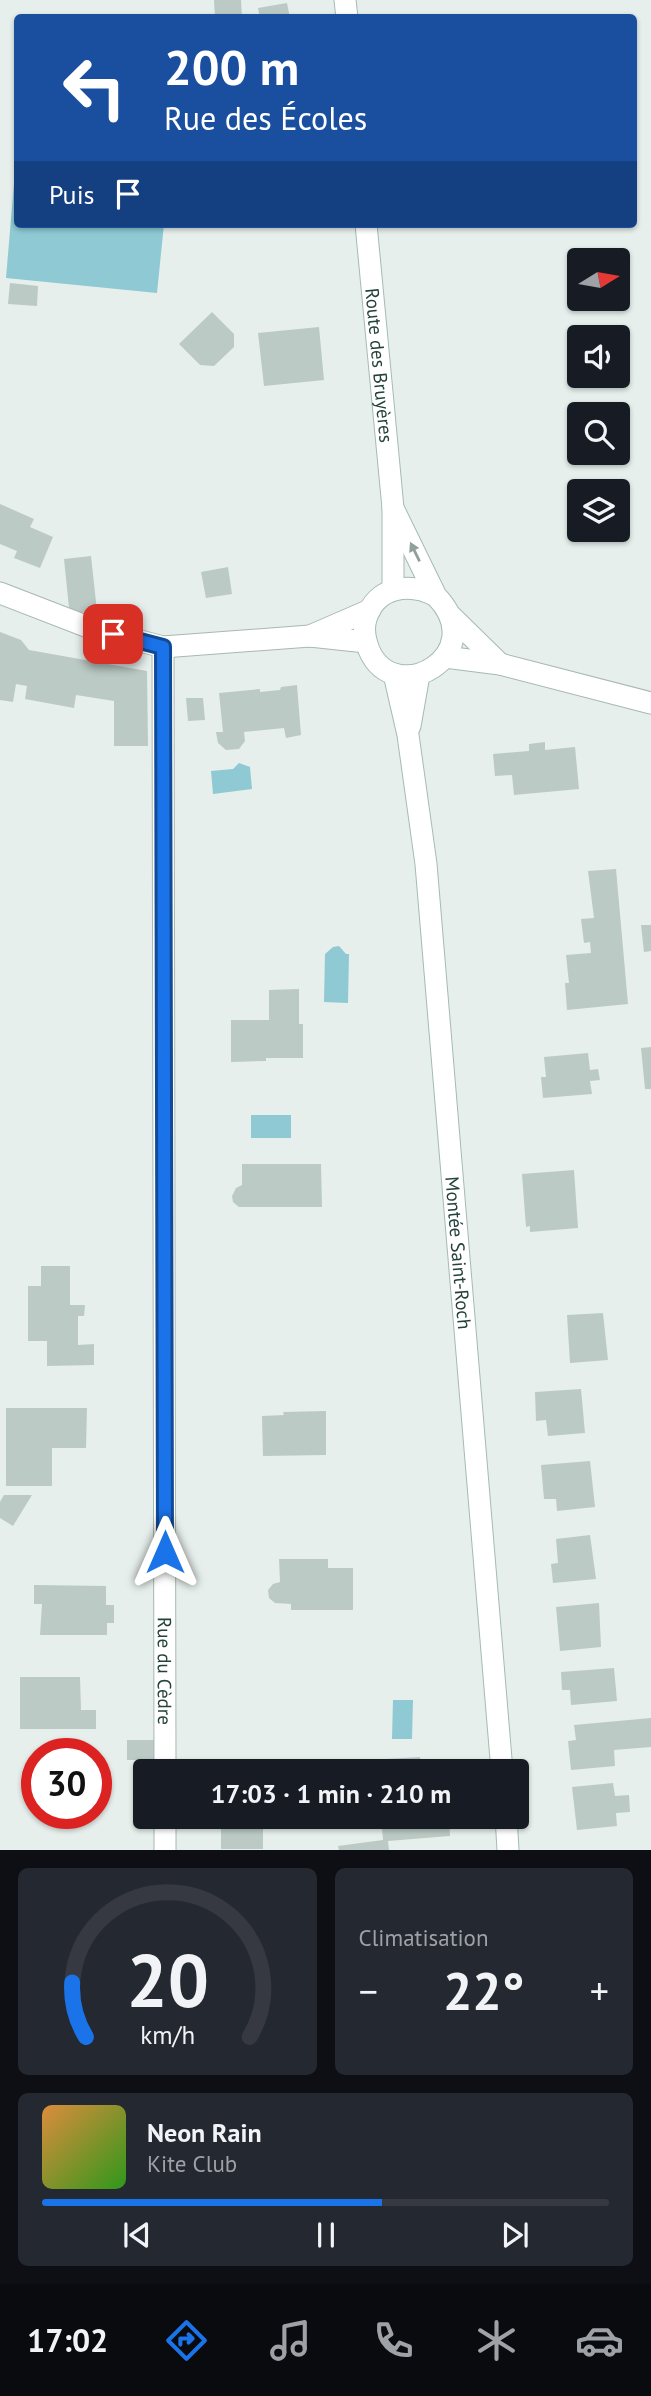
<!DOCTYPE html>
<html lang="fr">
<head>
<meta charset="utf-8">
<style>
  body { margin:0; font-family:"PT Sans",sans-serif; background:#242831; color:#f1f3f6; height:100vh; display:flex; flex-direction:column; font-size:26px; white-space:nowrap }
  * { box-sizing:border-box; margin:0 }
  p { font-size:23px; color:#9ea1a6 }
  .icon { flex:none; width:38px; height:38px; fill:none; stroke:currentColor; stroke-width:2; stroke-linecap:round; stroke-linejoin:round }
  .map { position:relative; height:1850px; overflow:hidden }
  .details { display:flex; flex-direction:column; gap:18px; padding:18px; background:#0d0f14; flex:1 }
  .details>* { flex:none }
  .banner { position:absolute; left:14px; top:14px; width:623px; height:214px; border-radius:7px; box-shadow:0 2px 5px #0004; background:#1a4fa0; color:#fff; overflow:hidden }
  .needle { width:46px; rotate:79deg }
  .controls { position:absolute; left:567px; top:248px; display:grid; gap:14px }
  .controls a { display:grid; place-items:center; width:63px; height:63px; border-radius:7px; background:#171b24; box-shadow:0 2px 5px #0004; font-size:35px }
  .speed { position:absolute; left:21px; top:1738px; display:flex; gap:14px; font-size:35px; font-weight:700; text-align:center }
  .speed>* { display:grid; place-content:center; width:91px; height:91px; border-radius:50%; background:#171b24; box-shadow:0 2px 5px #0004; line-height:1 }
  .speed .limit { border:10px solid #d22; background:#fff; color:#111 }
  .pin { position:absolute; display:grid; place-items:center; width:60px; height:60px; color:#fff; margin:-30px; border-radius:14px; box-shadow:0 4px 10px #0006 }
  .me { position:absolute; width:77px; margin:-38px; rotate:0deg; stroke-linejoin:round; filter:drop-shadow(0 0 5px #0008) }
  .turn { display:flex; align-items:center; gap:24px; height:147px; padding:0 35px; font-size:32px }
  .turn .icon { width:91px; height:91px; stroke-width:2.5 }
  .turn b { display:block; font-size:49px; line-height:60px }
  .then { display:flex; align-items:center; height:66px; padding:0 35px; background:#0003; gap:14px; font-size:26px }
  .big { font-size:52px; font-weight:700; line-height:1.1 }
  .details .widget { flex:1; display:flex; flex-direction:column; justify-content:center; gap:10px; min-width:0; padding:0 24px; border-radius:10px; background:#242831 }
  .details .dial { align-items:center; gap:0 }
  .dial svg { height:182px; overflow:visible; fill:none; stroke:#363941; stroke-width:7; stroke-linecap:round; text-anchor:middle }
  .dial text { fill:#f1f3f6; stroke:none }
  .song { display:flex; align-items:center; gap:21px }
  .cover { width:84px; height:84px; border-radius:10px; background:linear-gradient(135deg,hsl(30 70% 55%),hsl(110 70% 35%)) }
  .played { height:7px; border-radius:4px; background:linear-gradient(90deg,#1a73e8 60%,#363941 60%) }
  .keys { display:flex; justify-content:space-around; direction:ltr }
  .heat { display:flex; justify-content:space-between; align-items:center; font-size:38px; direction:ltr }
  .details .tiles { flex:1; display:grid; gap:18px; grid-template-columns:1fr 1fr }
  .widget:last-child { grid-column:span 2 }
  .trip { position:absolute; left:133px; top:1759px; width:396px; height:70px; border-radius:7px; background:#171b24; box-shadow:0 2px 5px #0004; font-weight:700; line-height:70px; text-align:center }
  .tab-bar { display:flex; height:112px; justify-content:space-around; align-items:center; background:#090b0e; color:#9ea1a6 }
  .tab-bar .icon { width:49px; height:49px }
  .tab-bar .current { color:#1a73e8 }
  .tab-bar b { font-size:32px; color:#f1f3f6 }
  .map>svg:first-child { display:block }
  .water { fill:#8ec9d4 }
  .building { fill:#bbcac4 }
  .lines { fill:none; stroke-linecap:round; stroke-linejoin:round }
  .minor-casing { stroke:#a8b8b2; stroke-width:23 }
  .secondary-casing { stroke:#a4bbb3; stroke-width:23 }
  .minor { stroke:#fff; stroke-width:21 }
  .secondary { stroke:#fff; stroke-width:21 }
  .oneway { fill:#92a09c }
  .route-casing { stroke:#114b97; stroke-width:18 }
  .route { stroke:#1a73e8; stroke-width:12 }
  .labels { text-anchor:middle; stroke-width:7; stroke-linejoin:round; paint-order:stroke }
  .street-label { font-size:19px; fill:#24423a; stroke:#f7fbf9 }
</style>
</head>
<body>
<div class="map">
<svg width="651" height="1850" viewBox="0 0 651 1850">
  <rect width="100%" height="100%" fill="#e6efeb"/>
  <path class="water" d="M 17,148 L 18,224 L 164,224 L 157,293 L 6,278 Z
    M 239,763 L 250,767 L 252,789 L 213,794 L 211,771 L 233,769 Z
    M 339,946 L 346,954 L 349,954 L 348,1003 L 324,1002 L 325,954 L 333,947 Z
    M 251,1115 L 291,1115 L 291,1138 L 251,1138 Z
    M 393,1700 L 413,1700 L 412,1739 L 392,1739 Z"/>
  <path class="building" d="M 214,0 L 241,0 L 242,18 L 215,18 Z
    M 287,3 L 290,18 L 260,18 L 258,8 Z
    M 10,283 L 38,286 L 37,306 L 8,304 Z
    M 212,312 L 234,334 L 234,347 L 214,366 L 200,365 L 179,344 Z
    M 319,327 L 324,380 L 264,386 L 258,333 Z
    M 0,504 L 34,519 L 30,527 L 53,537 L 40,568 L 14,558 L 17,551 L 0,544 Z
    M 91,556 L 97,611 L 79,613 L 69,608 L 64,559 Z
    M 228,567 L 232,594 L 206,598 L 201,572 Z
    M 0,632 L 21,640 L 29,650 L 147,671 L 148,746 L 114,746 L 114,701 L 76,695 L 74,708 L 25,699 L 27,686 L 16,684 L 13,702 L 0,700 Z
    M 297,685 L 301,735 L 286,738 L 284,728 L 244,732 L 245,741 L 239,749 L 226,750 L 218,743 L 216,732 L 223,732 L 219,693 L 260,689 L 260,692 L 280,690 L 281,687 Z
    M 186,698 L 203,698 L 205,720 L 188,721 Z
    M 545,742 L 545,750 L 575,747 L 579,789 L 514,795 L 512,775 L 495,776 L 493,754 L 529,751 L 529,744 Z
    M 616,869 L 628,1004 L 567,1010 L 565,983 L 569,983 L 566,955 L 591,953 L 590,942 L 584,943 L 581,919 L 594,918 L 588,871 Z
    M 641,925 L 651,925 L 651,951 L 644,952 Z
    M 299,989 L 299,1024 L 303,1024 L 303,1058 L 266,1058 L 266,1061 L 231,1062 L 231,1020 L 269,1020 L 269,990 Z
    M 651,1047 L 651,1089 L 645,1089 L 641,1048 Z
    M 588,1053 L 590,1070 L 598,1069 L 600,1080 L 590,1081 L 592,1094 L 543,1098 L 541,1077 L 546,1077 L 544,1057 Z
    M 242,1164 L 321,1164 L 322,1207 L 239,1207 L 233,1202 L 232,1196 L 236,1188 L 242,1185 Z
    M 574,1170 L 578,1228 L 530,1232 L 530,1226 L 526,1227 L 522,1174 Z
    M 41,1266 L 70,1266 L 70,1305 L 85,1305 L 84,1316 L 78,1316 L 78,1345 L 94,1344 L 94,1365 L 47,1366 L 47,1341 L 28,1341 L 28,1286 L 41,1286 Z
    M 603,1313 L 608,1360 L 570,1363 L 567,1315 Z
    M 581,1389 L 585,1433 L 548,1436 L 546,1420 L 536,1421 L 535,1392 Z
    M 6,1408 L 87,1408 L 86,1448 L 52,1448 L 52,1486 L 6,1486 Z
    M 326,1411 L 326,1455 L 263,1456 L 262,1416 L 284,1415 L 283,1412 Z
    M 590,1461 L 595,1507 L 557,1511 L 556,1499 L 544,1499 L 541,1465 Z
    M 4,1495 L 32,1495 L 13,1526 L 0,1518 L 0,1502 Z
    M 590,1535 L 596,1579 L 553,1583 L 551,1564 L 558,1563 L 556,1539 Z
    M 279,1559 L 328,1559 L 328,1568 L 353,1568 L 353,1610 L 291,1610 L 291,1604 L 275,1603 L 269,1598 L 268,1590 L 273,1584 L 280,1582 Z
    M 34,1585 L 106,1586 L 106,1605 L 114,1605 L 114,1623 L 107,1623 L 107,1635 L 40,1635 L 42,1604 L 34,1604 Z
    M 599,1603 L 601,1647 L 560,1651 L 556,1607 Z
    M 614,1668 L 617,1701 L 571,1705 L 570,1690 L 562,1690 L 561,1672 Z
    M 20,1677 L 80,1677 L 81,1710 L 96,1710 L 96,1729 L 20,1729 Z
    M 651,1718 L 651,1747 L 614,1750 L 615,1766 L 571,1770 L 568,1741 L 576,1740 L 574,1725 Z
    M 127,1740 L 156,1740 L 156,1760 L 127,1760 Z
    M 420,1757 L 421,1765 L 445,1763 L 445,1771 L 378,1771 L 378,1768 L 386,1767 L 386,1759 Z
    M 613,1783 L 615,1796 L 629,1795 L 630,1812 L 616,1813 L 617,1826 L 577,1830 L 572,1787 Z
    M 221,1816 L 263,1816 L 263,1849 L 221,1849 Z
    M 381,1816 L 449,1816 L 450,1836 L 388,1841 L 389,1850 L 339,1850 L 338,1846 L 383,1840 Z"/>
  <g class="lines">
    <defs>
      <g id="minor">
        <path d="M 0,593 L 88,627 L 163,647 L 310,636 L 366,642"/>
        <path d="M 451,616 L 500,664"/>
        <path d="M 310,636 L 370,610"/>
        <path id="s1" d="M 163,647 L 165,1771"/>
        <path d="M 445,657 L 500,664 L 651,703"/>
        <path d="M 165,1816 L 165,1850"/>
      </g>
      <g id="secondary">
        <path d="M 345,0 L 347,18"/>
        <path id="s2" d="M 366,224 L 393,508 L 393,590"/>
        <path d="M 393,508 L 436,596 C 492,654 395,710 369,650 C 365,640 363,629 366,619 C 376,586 410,582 436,596"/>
        <path id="s3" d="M 394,674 L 408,735 L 426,864 L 502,1771"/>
        <path d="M 410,726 L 419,675"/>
        <path d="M 506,1816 L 508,1850"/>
      </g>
    </defs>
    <use href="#minor" class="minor-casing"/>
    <use href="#secondary" class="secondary-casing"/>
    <use href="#minor" class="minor"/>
    <use href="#secondary" class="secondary"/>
  </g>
  <defs><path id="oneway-solid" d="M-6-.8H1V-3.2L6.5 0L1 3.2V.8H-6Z" transform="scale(1.75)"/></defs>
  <use class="oneway" href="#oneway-solid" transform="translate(415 552) rotate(-116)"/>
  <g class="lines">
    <defs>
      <path id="route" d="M 113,634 L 163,647 L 165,1552"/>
    </defs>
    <use href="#route" class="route-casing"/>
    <use href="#route" class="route"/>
  </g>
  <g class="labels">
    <g class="street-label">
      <text dy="7" stroke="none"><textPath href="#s2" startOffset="142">Route des Bruyères</textPath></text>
      <text dy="7" stroke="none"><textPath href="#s3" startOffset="583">Montée Saint-Roch</textPath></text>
      <text dy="7" stroke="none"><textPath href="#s1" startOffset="1024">Rue du Cèdre</textPath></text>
    </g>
  </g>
</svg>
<div class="controls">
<a><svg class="needle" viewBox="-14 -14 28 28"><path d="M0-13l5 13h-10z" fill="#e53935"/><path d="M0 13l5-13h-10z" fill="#9ea1a6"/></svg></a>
<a><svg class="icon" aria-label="sound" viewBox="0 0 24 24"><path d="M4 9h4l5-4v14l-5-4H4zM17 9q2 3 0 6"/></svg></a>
<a><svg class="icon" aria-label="search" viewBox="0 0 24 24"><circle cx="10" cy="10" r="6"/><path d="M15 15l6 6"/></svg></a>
<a><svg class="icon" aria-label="layers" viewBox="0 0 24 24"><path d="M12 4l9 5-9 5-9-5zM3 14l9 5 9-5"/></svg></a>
</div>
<div class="speed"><div class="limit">30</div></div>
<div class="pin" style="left:113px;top:634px;background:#d93025"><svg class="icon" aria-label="arrive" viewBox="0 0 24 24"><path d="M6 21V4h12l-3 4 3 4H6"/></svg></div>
<svg class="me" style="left:165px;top:1552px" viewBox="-20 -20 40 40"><path d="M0-17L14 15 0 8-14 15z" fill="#1a73e8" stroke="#fff" stroke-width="4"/></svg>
<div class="trip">17:03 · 1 min · 210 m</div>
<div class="banner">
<div class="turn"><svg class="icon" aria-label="left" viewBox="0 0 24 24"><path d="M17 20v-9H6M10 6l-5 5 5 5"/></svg><div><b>200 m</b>Rue des Écoles</div></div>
<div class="then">Puis<svg class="icon" aria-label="arrive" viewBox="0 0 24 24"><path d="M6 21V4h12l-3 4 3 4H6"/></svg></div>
</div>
</div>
<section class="details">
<div class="tiles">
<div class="widget dial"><svg viewBox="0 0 100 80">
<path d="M14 69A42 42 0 1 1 86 69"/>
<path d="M14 69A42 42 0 0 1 8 45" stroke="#1a73e8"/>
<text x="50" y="56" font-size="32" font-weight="700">20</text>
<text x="50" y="72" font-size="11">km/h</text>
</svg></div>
<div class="widget"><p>Climatisation</p>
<div class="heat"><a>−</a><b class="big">22°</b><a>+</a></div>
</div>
<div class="widget">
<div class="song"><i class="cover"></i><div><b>Neon Rain</b><p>Kite Club</p></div></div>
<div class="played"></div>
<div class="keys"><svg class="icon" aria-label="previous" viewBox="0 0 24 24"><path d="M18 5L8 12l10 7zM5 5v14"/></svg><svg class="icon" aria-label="pause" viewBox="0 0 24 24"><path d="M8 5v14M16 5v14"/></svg><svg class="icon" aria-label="next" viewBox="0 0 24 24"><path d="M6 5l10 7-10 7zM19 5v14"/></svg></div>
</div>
</div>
</section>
<nav class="tab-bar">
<b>17:02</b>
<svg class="icon current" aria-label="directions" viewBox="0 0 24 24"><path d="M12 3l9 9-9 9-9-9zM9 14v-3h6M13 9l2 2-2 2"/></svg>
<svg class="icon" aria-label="music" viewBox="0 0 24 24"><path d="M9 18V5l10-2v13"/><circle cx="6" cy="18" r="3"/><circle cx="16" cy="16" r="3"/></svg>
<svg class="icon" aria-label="phone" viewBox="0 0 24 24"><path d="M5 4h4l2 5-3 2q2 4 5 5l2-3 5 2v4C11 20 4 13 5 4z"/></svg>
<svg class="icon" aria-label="climate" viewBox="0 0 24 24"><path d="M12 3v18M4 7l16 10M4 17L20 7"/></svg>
<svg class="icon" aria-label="car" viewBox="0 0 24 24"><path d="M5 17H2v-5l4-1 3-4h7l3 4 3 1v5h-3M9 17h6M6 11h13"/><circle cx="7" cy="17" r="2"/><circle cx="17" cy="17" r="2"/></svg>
</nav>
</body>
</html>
